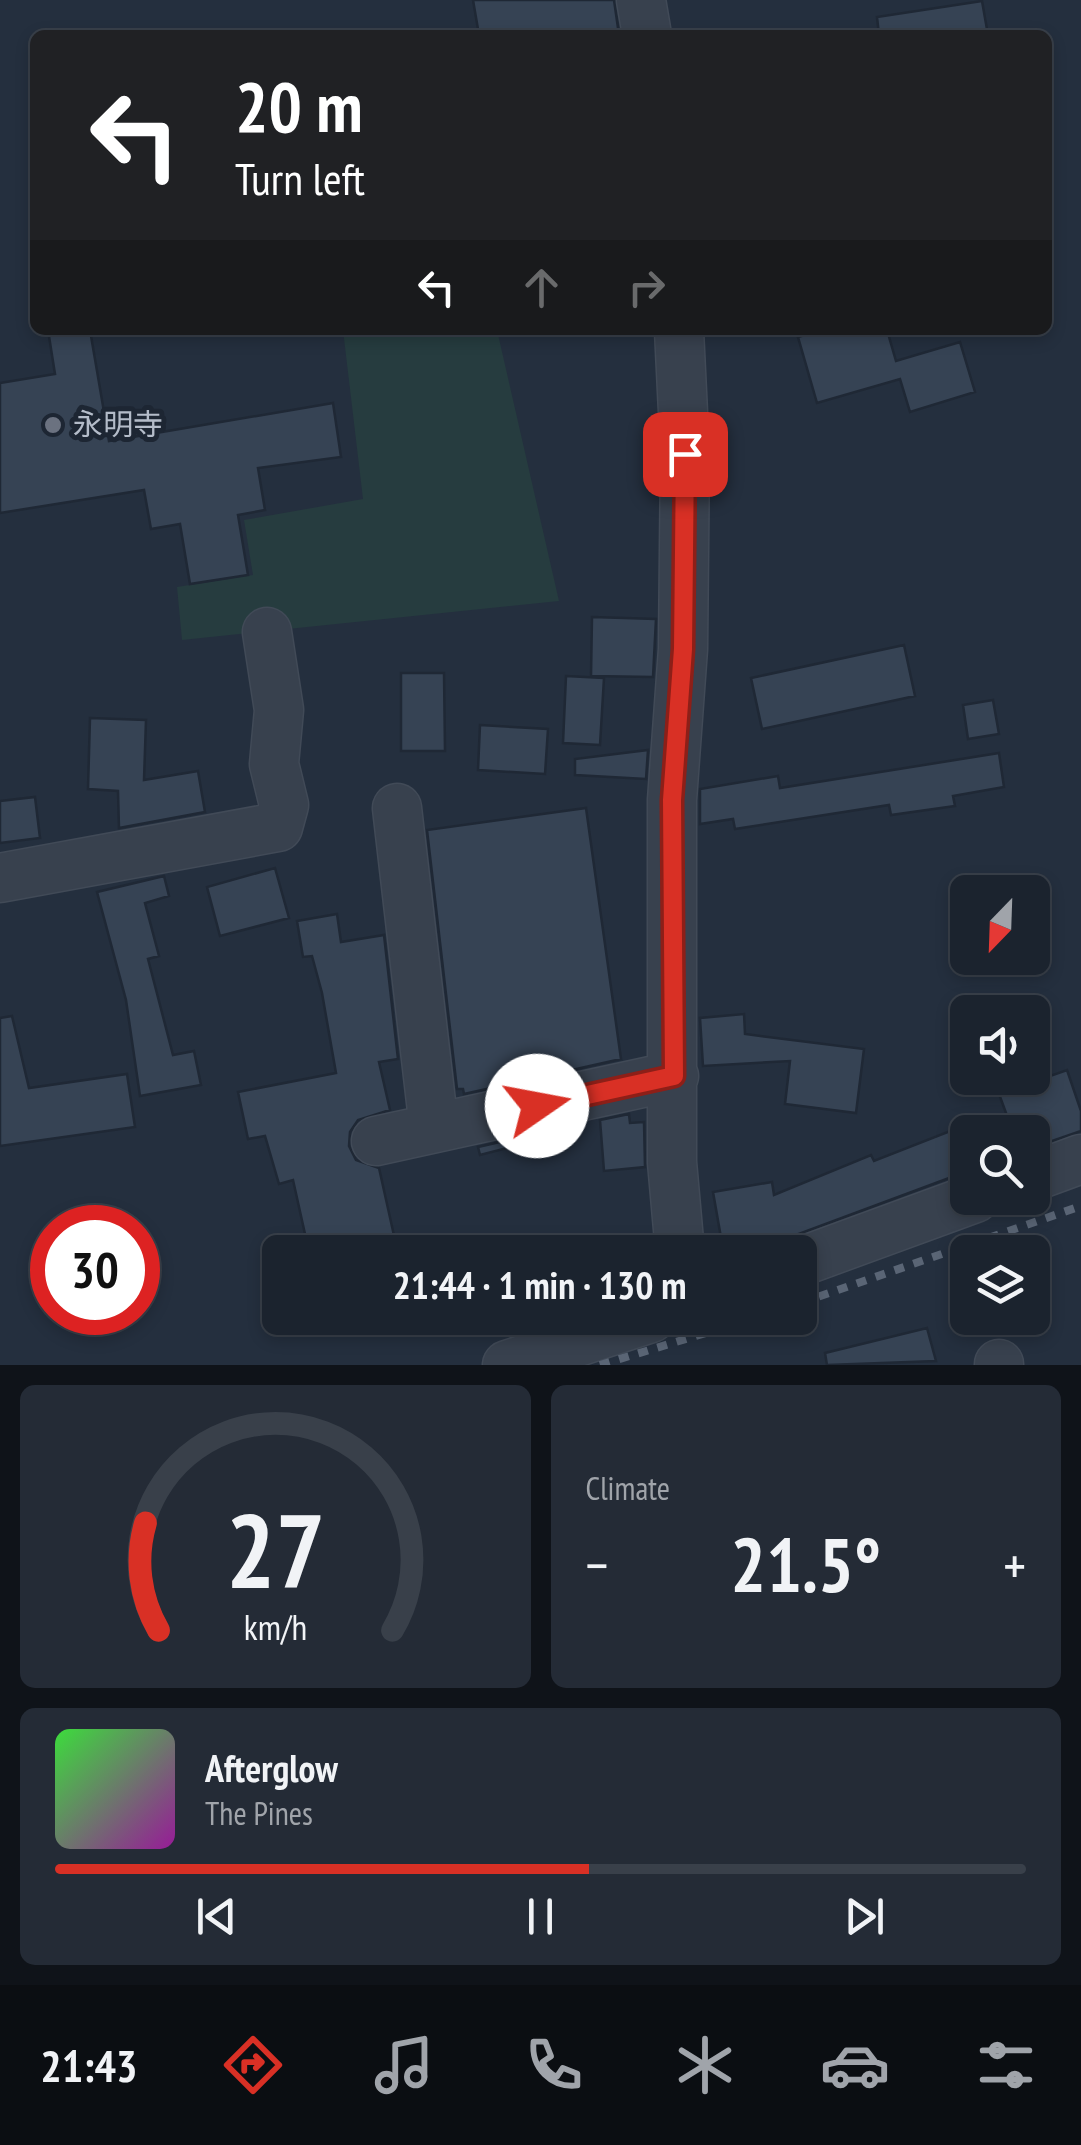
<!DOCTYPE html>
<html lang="en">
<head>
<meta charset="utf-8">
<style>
  body { margin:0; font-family:"PT Sans Narrow","Noto Sans JP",sans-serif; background:#242b36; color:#f1f3f6; height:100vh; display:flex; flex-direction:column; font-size:38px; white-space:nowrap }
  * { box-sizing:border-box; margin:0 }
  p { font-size:32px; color:#a0a4aa }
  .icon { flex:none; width:55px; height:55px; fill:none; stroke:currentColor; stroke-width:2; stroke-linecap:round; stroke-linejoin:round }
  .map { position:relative; height:1365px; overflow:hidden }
  .drawer { display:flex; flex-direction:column; gap:20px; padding:20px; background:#0f1319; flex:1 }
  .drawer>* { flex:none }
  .top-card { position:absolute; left:30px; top:30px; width:1022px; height:305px; border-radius:15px; box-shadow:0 5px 15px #0003,0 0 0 2px #39404a; background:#202124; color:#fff; overflow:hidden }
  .needle { width:65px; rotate:203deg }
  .fabs { position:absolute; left:950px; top:875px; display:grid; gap:20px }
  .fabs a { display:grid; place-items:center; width:100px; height:100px; border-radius:15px; background:#1b232e; box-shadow:0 5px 15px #0003,0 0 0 2px #39404a; font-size:50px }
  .speed { position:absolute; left:30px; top:1205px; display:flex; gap:20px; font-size:50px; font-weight:700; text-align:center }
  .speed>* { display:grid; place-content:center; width:130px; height:130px; border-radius:50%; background:#1b232e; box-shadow:0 5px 15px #0003,0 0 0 2px #39404a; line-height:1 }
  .speed .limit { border:15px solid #d22; background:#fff; color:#111 }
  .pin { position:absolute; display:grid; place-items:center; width:85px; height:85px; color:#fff; margin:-42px; border-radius:20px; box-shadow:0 5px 15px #0006 }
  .me { position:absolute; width:110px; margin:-55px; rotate:78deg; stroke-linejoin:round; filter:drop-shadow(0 0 8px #0008) }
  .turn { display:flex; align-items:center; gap:35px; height:210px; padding:0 40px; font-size:45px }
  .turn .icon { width:130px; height:130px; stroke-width:2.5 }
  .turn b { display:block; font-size:70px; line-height:85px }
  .lanes { display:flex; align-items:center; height:95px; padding:0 40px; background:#0003; justify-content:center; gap:50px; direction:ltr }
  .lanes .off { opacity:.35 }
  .big { font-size:75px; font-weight:600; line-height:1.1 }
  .drawer .widget { flex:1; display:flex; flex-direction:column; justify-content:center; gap:15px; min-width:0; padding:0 35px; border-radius:15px; background:#242b36 }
  .drawer .dial { align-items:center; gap:0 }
  .dial svg { height:260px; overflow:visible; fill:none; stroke:#39404a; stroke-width:7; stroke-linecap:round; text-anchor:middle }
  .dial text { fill:#f1f3f6; stroke:none }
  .song { display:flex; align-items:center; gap:30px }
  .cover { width:120px; height:120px; border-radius:15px; background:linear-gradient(135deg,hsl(120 70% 55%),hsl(300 70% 35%)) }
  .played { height:10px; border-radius:5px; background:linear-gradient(90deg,#d93025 55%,#39404a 55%) }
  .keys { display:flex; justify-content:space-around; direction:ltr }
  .heat { display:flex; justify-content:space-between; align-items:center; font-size:55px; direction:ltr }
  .drawer .tiles { flex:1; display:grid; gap:20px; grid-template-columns:1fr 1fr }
  .widget:last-child { grid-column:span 2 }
  .trip { position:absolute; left:262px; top:1235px; width:555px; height:100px; border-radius:15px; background:#1b232e; box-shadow:0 5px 15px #0003,0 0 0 2px #39404a; font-weight:600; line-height:100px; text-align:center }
  .menu { display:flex; height:160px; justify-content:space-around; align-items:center; background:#0b0e12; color:#a0a4aa }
  .menu .icon { width:70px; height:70px }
  .menu .active { color:#d93025 }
  .menu b { font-size:45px; color:#f1f3f6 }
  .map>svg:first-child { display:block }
  .green { fill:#263c3f }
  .building { fill:#364354; stroke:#1f2835; stroke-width:2.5 }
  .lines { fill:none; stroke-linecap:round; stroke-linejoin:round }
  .minor-casing { stroke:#414a57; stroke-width:51 }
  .minor { stroke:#38414e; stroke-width:48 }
  .rail { stroke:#5a6575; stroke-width:8; stroke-dasharray:10 10; stroke-linecap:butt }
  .route-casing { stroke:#8d1f18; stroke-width:25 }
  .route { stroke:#d93025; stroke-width:18 }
  .worship-dot { fill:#6b7280; stroke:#1d2633; stroke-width:4 }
  .labels { text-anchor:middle; stroke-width:10; stroke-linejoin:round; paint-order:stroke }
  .poi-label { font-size:30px; fill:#b4bcc9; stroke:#1d2633; text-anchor:start }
</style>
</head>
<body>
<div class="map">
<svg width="1081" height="1365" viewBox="0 0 1081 1365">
  <rect width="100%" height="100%" fill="#242f3e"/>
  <path class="green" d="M 343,330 L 497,330 L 559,601 L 182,640 L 177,587 L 253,575 L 244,520 L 363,499 Z"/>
  <path class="building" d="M 473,0 L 614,0 L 619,35 L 479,35 Z
    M 982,1 L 988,35 L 879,35 L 877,17 Z
    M 48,330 L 90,330 L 109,441 L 333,403 L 341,457 L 258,468 L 265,510 L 238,515 L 248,575 L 190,584 L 180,524 L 151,529 L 144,490 L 0,513 L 0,383 L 55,374 Z
    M 821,330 L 887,330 L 896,361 L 960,342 L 975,392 L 910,412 L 900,379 L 817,403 L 798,337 Z
    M 592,617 L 656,619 L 653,677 L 591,676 Z
    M 904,645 L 915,696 L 762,729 L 751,678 Z
    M 401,673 L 444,673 L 445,751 L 401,751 Z
    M 566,676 L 604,678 L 600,745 L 563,743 Z
    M 993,700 L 999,734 L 968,739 L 963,705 Z
    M 90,718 L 146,720 L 144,780 L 198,771 L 205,812 L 119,828 L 118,791 L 88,789 Z
    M 480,725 L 548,729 L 545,774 L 478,770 Z
    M 648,750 L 646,779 L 575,775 L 575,759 Z
    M 999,753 L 1004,787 L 953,796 L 955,806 L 891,815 L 889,805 L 735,829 L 733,819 L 700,824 L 700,789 L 778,776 L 780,788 Z
    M 35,797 L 40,838 L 0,843 L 0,801 Z
    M 586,808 L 621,1059 L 464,1094 L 463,1089 L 457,1089 L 427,830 Z
    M 275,868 L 289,918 L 220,936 L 207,887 Z
    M 164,876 L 169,896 L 145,903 L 159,956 L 148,959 L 173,1055 L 194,1051 L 201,1085 L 140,1096 L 126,1000 L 97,892 Z
    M 337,914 L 341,942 L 384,935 L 398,1059 L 379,1062 L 390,1110 L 358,1120 L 350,1132 L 349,1146 L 356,1160 L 379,1168 L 395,1240 L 338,1252 L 309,1252 L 293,1180 L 279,1184 L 265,1136 L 248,1139 L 238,1092 L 336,1073 L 322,993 L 312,956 L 303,957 L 297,921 Z
    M 744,1014 L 745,1034 L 864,1049 L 856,1113 L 785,1104 L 790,1061 L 703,1066 L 700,1018 Z
    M 12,1016 L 29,1088 L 127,1074 L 135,1127 L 0,1146 L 0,1018 Z
    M 1067,1070 L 1081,1111 L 1081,1131 L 1032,1148 L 1032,1132 L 1013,1132 L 999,1094 Z
    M 629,1114 L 630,1123 L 644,1122 L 645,1167 L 604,1171 L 600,1120 Z
    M 968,1124 L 968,1171 L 788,1238 L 723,1249 L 713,1192 L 772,1182 L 774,1195 L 871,1155 L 874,1161 Z
    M 545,1132 L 546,1138 L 480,1155 L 478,1147 Z
    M 927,1328 L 936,1361 L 827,1365 L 825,1353 Z"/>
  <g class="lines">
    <defs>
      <path id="minor" d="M 641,0 L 647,35
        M 679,330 L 685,454 L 683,649 L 672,800 L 672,1162 L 680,1252
        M 397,808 L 434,1128
        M 0,878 L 278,827 L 284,805 L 274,764 L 279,710 L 267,632
        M 376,1141 L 674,1076
        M 1032,1177 L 1081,1159
        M 800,1262 L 975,1198
        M 999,1364 L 999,1365
        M 507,1365 L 651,1318"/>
    </defs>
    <use href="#minor" class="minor-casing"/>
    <use href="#minor" class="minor"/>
    <path class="rail" d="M 800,1303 L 1081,1206
      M 600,1365 L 755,1318"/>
  </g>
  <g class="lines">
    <defs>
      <path id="route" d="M 537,1106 L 674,1076 L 672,800 L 683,649 L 685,454"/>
    </defs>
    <use href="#route" class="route-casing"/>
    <use href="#route" class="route"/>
  </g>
  <circle class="worship-dot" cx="53" cy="425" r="10"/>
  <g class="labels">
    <g class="poi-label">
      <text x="73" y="435">永明寺</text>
    </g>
  </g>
</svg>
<div class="fabs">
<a><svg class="needle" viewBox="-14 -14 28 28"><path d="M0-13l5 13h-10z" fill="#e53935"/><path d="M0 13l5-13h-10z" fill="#a0a4aa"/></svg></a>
<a><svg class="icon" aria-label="sound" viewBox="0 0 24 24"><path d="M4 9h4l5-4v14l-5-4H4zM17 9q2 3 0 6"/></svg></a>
<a><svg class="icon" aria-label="search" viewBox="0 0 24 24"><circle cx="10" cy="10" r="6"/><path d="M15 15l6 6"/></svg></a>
<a><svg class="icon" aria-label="layers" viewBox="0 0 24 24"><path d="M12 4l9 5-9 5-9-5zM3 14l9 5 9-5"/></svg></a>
</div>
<div class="speed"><div class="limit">30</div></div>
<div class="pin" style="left:685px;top:454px;background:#d93025"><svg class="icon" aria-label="arrive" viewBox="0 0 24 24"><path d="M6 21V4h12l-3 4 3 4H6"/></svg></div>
<svg class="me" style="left:537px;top:1106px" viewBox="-20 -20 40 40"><circle r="19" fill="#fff"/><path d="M0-13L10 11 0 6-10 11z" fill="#d93025"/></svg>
<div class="trip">21:44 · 1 min · 130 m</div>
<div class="top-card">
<div class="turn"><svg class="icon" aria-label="left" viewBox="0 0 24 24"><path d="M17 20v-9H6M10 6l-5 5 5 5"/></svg><div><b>20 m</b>Turn left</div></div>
<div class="lanes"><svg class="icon" aria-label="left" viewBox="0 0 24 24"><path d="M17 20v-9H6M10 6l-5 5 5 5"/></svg><svg class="icon off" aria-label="ahead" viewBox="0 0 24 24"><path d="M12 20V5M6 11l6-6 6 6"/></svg><svg class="icon off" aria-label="right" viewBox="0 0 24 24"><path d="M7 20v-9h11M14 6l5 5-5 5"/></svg></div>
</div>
</div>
<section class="drawer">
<div class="tiles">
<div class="widget dial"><svg viewBox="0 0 100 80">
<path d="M14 69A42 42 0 1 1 86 69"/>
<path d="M14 69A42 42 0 0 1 10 36" stroke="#d93025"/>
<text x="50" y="56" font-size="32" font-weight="700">27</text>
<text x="50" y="72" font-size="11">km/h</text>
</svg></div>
<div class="widget"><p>Climate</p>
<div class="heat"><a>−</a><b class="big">21.5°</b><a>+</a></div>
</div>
<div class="widget">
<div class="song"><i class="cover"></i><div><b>Afterglow</b><p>The Pines</p></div></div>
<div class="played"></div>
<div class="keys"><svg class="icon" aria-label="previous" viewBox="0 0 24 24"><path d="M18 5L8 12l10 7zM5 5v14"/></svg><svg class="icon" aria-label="pause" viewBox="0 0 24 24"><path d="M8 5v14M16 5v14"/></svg><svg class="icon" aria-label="next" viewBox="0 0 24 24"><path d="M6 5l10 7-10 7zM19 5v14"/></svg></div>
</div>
</div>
</section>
<nav class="menu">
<b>21:43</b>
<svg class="icon active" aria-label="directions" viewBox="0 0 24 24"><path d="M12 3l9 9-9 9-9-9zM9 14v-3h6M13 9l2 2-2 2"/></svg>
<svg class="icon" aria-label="music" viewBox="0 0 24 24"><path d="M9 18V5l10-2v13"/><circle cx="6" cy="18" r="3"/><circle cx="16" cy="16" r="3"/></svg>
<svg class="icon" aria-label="phone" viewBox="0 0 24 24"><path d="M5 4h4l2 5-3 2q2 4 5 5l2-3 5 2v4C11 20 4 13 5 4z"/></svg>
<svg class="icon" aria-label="climate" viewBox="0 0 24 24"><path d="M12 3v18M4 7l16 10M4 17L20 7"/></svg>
<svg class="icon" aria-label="car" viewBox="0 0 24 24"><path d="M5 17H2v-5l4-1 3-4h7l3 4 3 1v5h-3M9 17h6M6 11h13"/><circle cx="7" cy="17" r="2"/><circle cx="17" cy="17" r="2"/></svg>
<svg class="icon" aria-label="filters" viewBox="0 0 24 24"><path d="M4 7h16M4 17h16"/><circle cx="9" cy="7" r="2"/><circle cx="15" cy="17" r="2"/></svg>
</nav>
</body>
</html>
